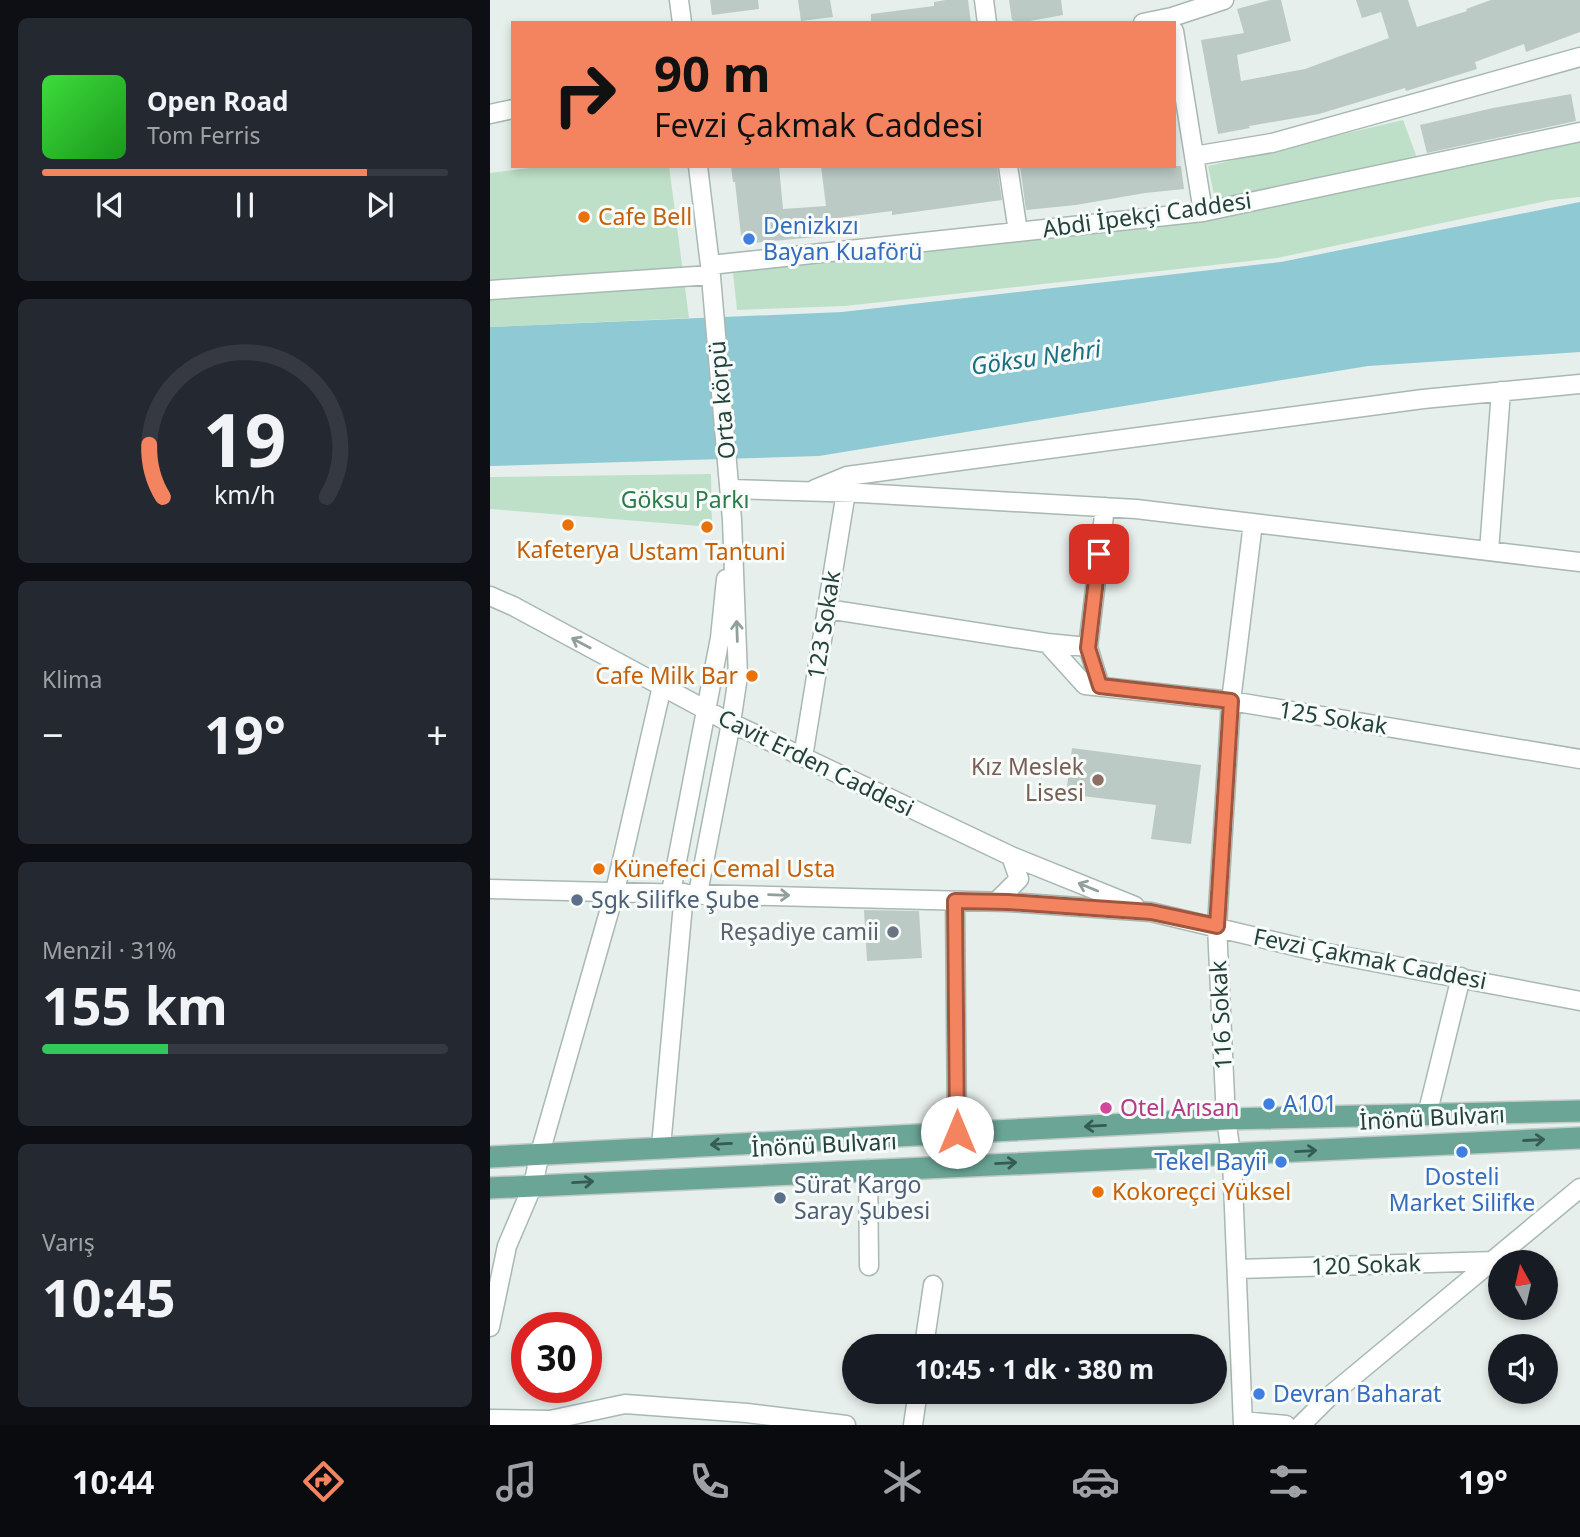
<!DOCTYPE html>
<html lang="tr">
<head>
<meta charset="utf-8">
<style>
  body { margin:0; font-family:"Noto Sans",sans-serif; background:#242831; color:#f1f3f6; height:100vh; display:flex; flex-direction:column; font-size:26px; white-space:nowrap }
  * { box-sizing:border-box; margin:0 }
  p { font-size:23px; color:#9ea1a6 }
  .icon { flex:none; width:38px; height:38px; fill:none; stroke:currentColor; stroke-width:2; stroke-linecap:round; stroke-linejoin:round }
  .map { position:relative; flex:1; overflow:hidden }
  .panel { display:flex; flex-direction:column; gap:18px; padding:18px; background:#0d0f14; width:490px }
  .panel>* { flex:none }
  .hud { position:absolute; left:21px; top:21px; width:665px; height:147px; border-radius:0px; box-shadow:0 4px 10px #0003; background:#f4845f; color:#111; overflow:hidden }
  .needle { width:46px; rotate:352deg }
  .controls { position:absolute; left:998px; top:1250px; display:grid; gap:14px }
  .controls a { display:grid; place-items:center; width:70px; height:70px; border-radius:50%; background:#171b24; box-shadow:0 4px 10px #0003; font-size:35px }
  .speed { position:absolute; left:21px; top:1312px; display:flex; gap:14px; font-size:35px; font-weight:700; text-align:center }
  .speed>* { display:grid; place-content:center; width:91px; height:91px; border-radius:50%; background:#171b24; box-shadow:0 4px 10px #0003; line-height:1 }
  .speed .limit { border:10px solid #d22; background:#fff; color:#111 }
  .pin { position:absolute; display:grid; place-items:center; width:60px; height:60px; color:#fff; margin:-30px; border-radius:14px; box-shadow:0 4px 10px #0006 }
  .me { position:absolute; width:77px; margin:-38px; rotate:0deg; stroke-linejoin:round; filter:drop-shadow(0 0 5px #0008) }
  .turn { display:flex; align-items:center; gap:24px; height:147px; padding:0 28px; font-size:32px }
  .turn .icon { width:91px; height:91px; stroke-width:2.5 }
  .turn b { display:block; font-size:49px; line-height:60px }
  .big { font-size:52px; font-weight:700; line-height:1.1 }
  .panel .tile { flex:1; display:flex; flex-direction:column; justify-content:center; gap:10px; min-width:0; padding:0 24px; border-radius:10px; background:#242831 }
  .panel .dial { align-items:center; gap:0 }
  .dial svg { height:182px; overflow:visible; fill:none; stroke:#363941; stroke-width:7; stroke-linecap:round; text-anchor:middle }
  .dial text { fill:#f1f3f6; stroke:none }
  .song { display:flex; align-items:center; gap:21px }
  .cover { width:84px; height:84px; border-radius:10px; background:linear-gradient(135deg,hsl(120 70% 55%),hsl(120 70% 35%)) }
  .played { height:7px; border-radius:4px; background:linear-gradient(90deg,#f4845f 80%,#363941 80%) }
  .keys { display:flex; justify-content:space-around; direction:ltr }
  .heat { display:flex; justify-content:space-between; align-items:center; font-size:38px; direction:ltr }
  .charge { height:10px; border-radius:5px; background:linear-gradient(90deg,#34c759 31%,#363941 0) }
  .trip { position:absolute; left:352px; top:1334px; width:385px; height:70px; border-radius:35px; background:#171b24; box-shadow:0 4px 10px #0003; font-weight:700; line-height:70px; text-align:center }
  .tab-bar { display:flex; height:112px; justify-content:space-around; align-items:center; background:#090b0e; color:#9ea1a6 }
  .tab-bar .icon { width:49px; height:49px }
  .tab-bar .selected { color:#f4845f }
  .tab-bar b { font-size:32px; color:#f1f3f6 }
  main { display:flex; flex:1; min-height:0 }
  .map>svg:first-child { display:block }
  .green { fill:#bfe0c8 }
  .water { fill:#8ec9d4 }
  .building { fill:#bbcac4 }
  .lines { fill:none; stroke-linecap:round; stroke-linejoin:round }
  .street-casing { stroke:#a8b8b2; stroke-width:21 }
  .primary-casing { stroke:#c2cac8; stroke-width:24 }
  .street { stroke:#fff; stroke-width:18 }
  .primary { stroke:#6aa596; stroke-width:21 }
  .oneway { stroke:#92a09c }
  .oneway2 { stroke:#365b51 }
  .route-casing { stroke:#9f563e; stroke-width:18 }
  .route { stroke:#f4845f; stroke-width:12 }
  .food-dot { fill:#e8710a; stroke:#f7fbf9; stroke-width:2.5 }
  .shop-dot { fill:#3f7fe0; stroke:#f7fbf9; stroke-width:2.5 }
  .education-dot { fill:#8d6e63; stroke:#f7fbf9; stroke-width:2.5 }
  .service-dot { fill:#5c6f8a; stroke:#f7fbf9; stroke-width:2.5 }
  .worship-dot { fill:#6b7280; stroke:#f7fbf9; stroke-width:2.5 }
  .hotel-dot { fill:#d1479c; stroke:#f7fbf9; stroke-width:2.5 }
  .labels { text-anchor:middle; stroke-width:6; stroke-linejoin:round; paint-order:stroke }
  .street-label { font-size:23px; fill:#24423a; stroke:#f7fbf9 }
  .food-label { font-size:23px; fill:#c56008; stroke:#f7fbf9; text-anchor:start }
  .shop-label { font-size:23px; fill:#366cbe; stroke:#f7fbf9; text-anchor:start }
  .park-label { font-size:23px; fill:#2d7a4b; stroke:#f7fbf9 }
  .education-label { font-size:23px; fill:#785e54; stroke:#f7fbf9; text-anchor:end }
  .service-label { font-size:23px; fill:#4e5e75; stroke:#f7fbf9; text-anchor:start }
  .worship-label { font-size:23px; fill:#5b616d; stroke:#f7fbf9; text-anchor:end }
  .hotel-label { font-size:23px; fill:#b23c85; stroke:#f7fbf9; text-anchor:start }
  .water-label { font-size:24px; font-style:italic; fill:#1c6f80; stroke:#f7fbf9 }
</style>
</head>
<body>
<main>
<section class="panel">
<div class="tile">
<div class="song"><i class="cover"></i><div><b>Open Road</b><p>Tom Ferris</p></div></div>
<div class="played"></div>
<div class="keys"><svg class="icon" aria-label="previous" viewBox="0 0 24 24"><path d="M18 5L8 12l10 7zM5 5v14"/></svg><svg class="icon" aria-label="pause" viewBox="0 0 24 24"><path d="M8 5v14M16 5v14"/></svg><svg class="icon" aria-label="next" viewBox="0 0 24 24"><path d="M6 5l10 7-10 7zM19 5v14"/></svg></div>
</div>
<div class="tile dial"><svg viewBox="0 0 100 80">
<path d="M14 69A42 42 0 1 1 86 69"/>
<path d="M14 69A42 42 0 0 1 8 46" stroke="#f4845f"/>
<text x="50" y="56" font-size="32" font-weight="700">19</text>
<text x="50" y="72" font-size="11">km/h</text>
</svg></div>
<div class="tile"><p>Klima</p>
<div class="heat"><a>−</a><b class="big">19°</b><a>+</a></div>
</div>
<div class="tile"><p>Menzil · 31%</p><b class="big">155 km</b><div class="charge"></div></div>
<div class="tile"><p>Varış</p><b class="big">10:45</b></div>
</section>
<div class="map">
<svg width="1090" height="1425" viewBox="0 0 1090 1425">
  <rect width="100%" height="100%" fill="#e6efeb"/>
  <path class="green" d="M 913,120 L 933,174 L 1090,140 L 1090,197 L 1061,200 L 787,258 L 355,306 L 247,310 L 243,273 L 726,204 L 718,166 Z
    M 56,166 L 179,166 L 199,318 L 0,327 L 0,173 Z
    M 221,474 L 222,527 L 0,509 L 0,477 Z"/>
  <path class="water" d="M 1090,202 L 1090,352 L 878,366 L 329,456 L 0,466 L 0,327 L 352,312 L 791,262 Z"/>
  <path class="building" d="M 220,0 L 268,0 L 269,9 L 222,15 Z
    M 308,0 L 340,0 L 343,17 L 311,21 Z
    M 456,0 L 478,0 L 481,23 L 381,23 L 381,14 L 444,6 L 444,2 Z
    M 519,0 L 571,0 L 573,15 L 529,23 L 522,20 Z
    M 780,0 L 791,0 L 801,41 L 747,55 L 751,81 L 815,69 L 899,38 L 891,12 L 872,18 L 866,0 L 918,0 L 927,27 L 977,11 L 976,9 L 1001,0 L 1090,0 L 1090,32 L 1036,52 L 1034,44 L 985,62 L 987,69 L 916,91 L 915,88 L 829,114 L 759,126 L 760,128 L 728,134 L 711,40 L 754,33 L 747,9 Z
    M 1081,94 L 1086,121 L 937,153 L 930,125 L 1003,108 Z
    M 241,166 L 289,166 L 293,209 L 336,206 L 331,166 L 507,166 L 512,200 L 402,215 L 402,211 L 324,221 L 326,237 L 252,244 L 245,182 L 243,182 Z
    M 530,166 L 691,166 L 694,189 L 655,193 L 586,205 L 536,210 Z
    M 582,748 L 711,765 L 701,844 L 661,839 L 666,805 L 576,794 Z
    M 374,910 L 429,911 L 432,958 L 377,961 Z"/>
  <g class="lines">
    <defs>
      <path id="street" d="M 189,0 L 192,23
        M 494,0 L 497,23
        M 653,23 L 682,17 L 734,0
        M 684,31 L 713,212
        M 0,114 L 23,109
        M 704,156 L 782,143 L 1090,57
        M 518,166 L 528,232
        M 220,265 L 713,212 L 1090,132
        M 0,290 L 221,275
        M 240,489 L 370,493 L 646,509 L 1090,562
        M 325,489 L 357,476 L 933,399 L 1090,384
        M 999,551 L 1011,391
        M 0,596 L 23,606 L 231,718 L 521,856 L 645,906
        M 337,609 L 557,643 L 598,647
        M 557,643 L 595,685 L 741,701 L 1090,759
        M 610,686 L 598,647 L 615,507
        M 313,757 L 356,492
        M 0,889 L 518,902 L 661,912 L 821,950 L 1090,1001
        M 181,892 L 230,638 L 236,579
        M 208,893 L 241,723 L 248,676 L 242,520 L 220,265 L 208,166
        M 465,901 L 467,1132
        M 506,902 L 529,879 L 521,856
        M 937,1115 L 971,977
        M 171,1147 L 194,893
        M 378,1169 L 379,1266
        M 747,1269 L 1005,1261
        M 0,1327 L 17,1246 L 43,1185 L 50,1153 L 125,891 L 172,686
        M 434,1346 L 443,1285
        M 0,1419 L 60,1420 L 135,1404 L 257,1413 L 356,1425
        M 753,1421 L 796,1425
        M 423,1425 L 428,1391
        M 753,1425 L 742,1160 L 736,1119 L 727,926 L 741,701 L 763,523
        M 811,1425 L 842,1394 L 1090,1188"/>
      <path id="primary" d="M 0,1157 L 736,1119 L 1090,1111
        M 0,1188 L 1090,1138"/>
    </defs>
    <use href="#street" class="street-casing"/>
    <use href="#primary" class="primary-casing"/>
    <use href="#street" class="street"/>
    <use href="#primary" class="primary"/>
  </g>
  <defs><path id="oneway-shaft" d="M-6 0H5M1.5-3L5.5 0L1.5 3" fill="none" stroke-width="1.6" stroke-linecap="round" stroke-linejoin="round" transform="scale(1.75)"/></defs>
  <g class="oneway">
    <use href="#oneway-shaft" transform="translate(247 631) rotate(-92)"/>
    <use href="#oneway-shaft" transform="translate(91 643) rotate(-152)"/>
    <use href="#oneway-shaft" transform="translate(598 887) rotate(-158)"/>
    <use href="#oneway-shaft" transform="translate(289 895) rotate(2)"/>
  </g>
  <g class="oneway2">
    <use href="#oneway-shaft" transform="translate(605 1126) rotate(177)"/>
    <use href="#oneway-shaft" transform="translate(1044 1140) rotate(-3)"/>
    <use href="#oneway-shaft" transform="translate(231 1144) rotate(177)"/>
    <use href="#oneway-shaft" transform="translate(816 1151) rotate(-3)"/>
    <use href="#oneway-shaft" transform="translate(516 1163) rotate(-3)"/>
    <use href="#oneway-shaft" transform="translate(93 1182) rotate(-3)"/>
  </g>
  <g class="lines">
    <defs>
      <path id="route" d="M 467,1132 L 465,901 L 518,902 L 661,912 L 727,926 L 741,701 L 610,686 L 598,648 L 609,554"/>
    </defs>
    <use href="#route" class="route-casing"/>
    <use href="#route" class="route"/>
  </g>
  <g class="food-dot">
    <circle cx="94" cy="217" r="7"/>
    <circle cx="78" cy="525" r="7"/>
    <circle cx="217" cy="527" r="7"/>
    <circle cx="262" cy="676" r="7"/>
    <circle cx="109" cy="869" r="7"/>
    <circle cx="608" cy="1192" r="7"/>
  </g>
  <g class="shop-dot">
    <circle cx="259" cy="239" r="7"/>
    <circle cx="779" cy="1104" r="7"/>
    <circle cx="972" cy="1152" r="7"/>
    <circle cx="791" cy="1162" r="7"/>
    <circle cx="769" cy="1394" r="7"/>
  </g>
  <circle class="education-dot" cx="608" cy="780" r="7"/>
  <g class="service-dot">
    <circle cx="87" cy="900" r="7"/>
    <circle cx="290" cy="1198" r="7"/>
  </g>
  <circle class="worship-dot" cx="403" cy="932" r="7"/>
  <circle class="hotel-dot" cx="616" cy="1108" r="7"/>
  <g class="labels">
    <g class="street-label">
      <text transform="translate(657 215) rotate(-8)" y="8">Abdi İpekçi Caddesi</text>
      <text transform="translate(232 400) rotate(-95)" y="8">Orta körpü</text>
      <text transform="translate(334 625) rotate(-81)" y="8">123 Sokak</text>
      <text transform="translate(843 718) rotate(9)" y="8">125 Sokak</text>
      <text transform="translate(326 763) rotate(26)" y="8">Cavit Erden Caddesi</text>
      <text transform="translate(880 959) rotate(11)" y="8">Fevzi Çakmak Caddesi</text>
      <text transform="translate(731 1015) rotate(-93)" y="8">116 Sokak</text>
      <text transform="translate(942 1118) rotate(-3)" y="8">İnönü Bulvarı</text>
      <text transform="translate(334 1145) rotate(-3)" y="8">İnönü Bulvarı</text>
      <text transform="translate(876 1265) rotate(-2)" y="8">120 Sokak</text>
    </g>
    <g class="food-label">
      <text x="108" y="225">Cafe Bell</text>
      <text x="78" y="558" text-anchor="middle">Kafeterya</text>
      <text x="217" y="560" text-anchor="middle">Ustam Tantuni</text>
      <text x="248" y="684" text-anchor="end">Cafe Milk Bar</text>
      <text x="123" y="877">Künefeci Cemal Usta</text>
      <text x="622" y="1200">Kokoreçci Yüksel</text>
    </g>
    <g class="shop-label">
      <text x="273" y="234">Denizkızı<tspan x="273" dy="26">Bayan Kuaförü</tspan></text>
      <text x="793" y="1112">A101</text>
      <text x="777" y="1170" text-anchor="end">Tekel Bayii</text>
      <text x="972" y="1185" text-anchor="middle">Dosteli<tspan x="972" dy="26">Market Silifke</tspan></text>
      <text x="783" y="1402">Devran Baharat</text>
    </g>
    <g class="park-label">
      <text x="195" y="508">Göksu Parkı</text>
    </g>
    <g class="education-label">
      <text x="594" y="775">Kız Meslek<tspan x="594" dy="26">Lisesi</tspan></text>
    </g>
    <g class="service-label">
      <text x="101" y="908">Sgk Silifke Şube</text>
      <text x="304" y="1193">Sürat Kargo<tspan x="304" dy="26">Saray Şubesi</tspan></text>
    </g>
    <g class="worship-label">
      <text x="389" y="940">Reşadiye camii</text>
    </g>
    <g class="hotel-label">
      <text x="630" y="1116">Otel Arısan</text>
    </g>
    <g class="water-label">
      <text transform="translate(546 358) rotate(-8)" y="8">Göksu Nehri</text>
    </g>
  </g>
</svg>
<div class="controls">
<a><svg class="needle" viewBox="-14 -14 28 28"><path d="M0-13l5 13h-10z" fill="#e53935"/><path d="M0 13l5-13h-10z" fill="#9ea1a6"/></svg></a>
<a><svg class="icon" aria-label="sound" viewBox="0 0 24 24"><path d="M4 9h4l5-4v14l-5-4H4zM17 9q2 3 0 6"/></svg></a>
</div>
<div class="speed"><div class="limit">30</div></div>
<div class="pin" style="left:609px;top:554px;background:#d93025"><svg class="icon" aria-label="arrive" viewBox="0 0 24 24"><path d="M6 21V4h12l-3 4 3 4H6"/></svg></div>
<svg class="me" style="left:467px;top:1132px" viewBox="-20 -20 40 40"><circle r="19" fill="#fff"/><path d="M0-13L10 11 0 6-10 11z" fill="#f4845f"/></svg>
<div class="trip">10:45 · 1 dk · 380 m</div>
<div class="hud">
<div class="turn"><svg class="icon" aria-label="right" viewBox="0 0 24 24"><path d="M7 20v-9h11M14 6l5 5-5 5"/></svg><div><b>90 m</b>Fevzi Çakmak Caddesi</div></div>
</div>
</div>
</main>
<nav class="tab-bar">
<b>10:44</b>
<svg class="icon selected" aria-label="directions" viewBox="0 0 24 24"><path d="M12 3l9 9-9 9-9-9zM9 14v-3h6M13 9l2 2-2 2"/></svg>
<svg class="icon" aria-label="music" viewBox="0 0 24 24"><path d="M9 18V5l10-2v13"/><circle cx="6" cy="18" r="3"/><circle cx="16" cy="16" r="3"/></svg>
<svg class="icon" aria-label="phone" viewBox="0 0 24 24"><path d="M5 4h4l2 5-3 2q2 4 5 5l2-3 5 2v4C11 20 4 13 5 4z"/></svg>
<svg class="icon" aria-label="climate" viewBox="0 0 24 24"><path d="M12 3v18M4 7l16 10M4 17L20 7"/></svg>
<svg class="icon" aria-label="car" viewBox="0 0 24 24"><path d="M5 17H2v-5l4-1 3-4h7l3 4 3 1v5h-3M9 17h6M6 11h13"/><circle cx="7" cy="17" r="2"/><circle cx="17" cy="17" r="2"/></svg>
<svg class="icon" aria-label="filters" viewBox="0 0 24 24"><path d="M4 7h16M4 17h16"/><circle cx="9" cy="7" r="2"/><circle cx="15" cy="17" r="2"/></svg>
<b>19°</b>
</nav>
</body>
</html>
